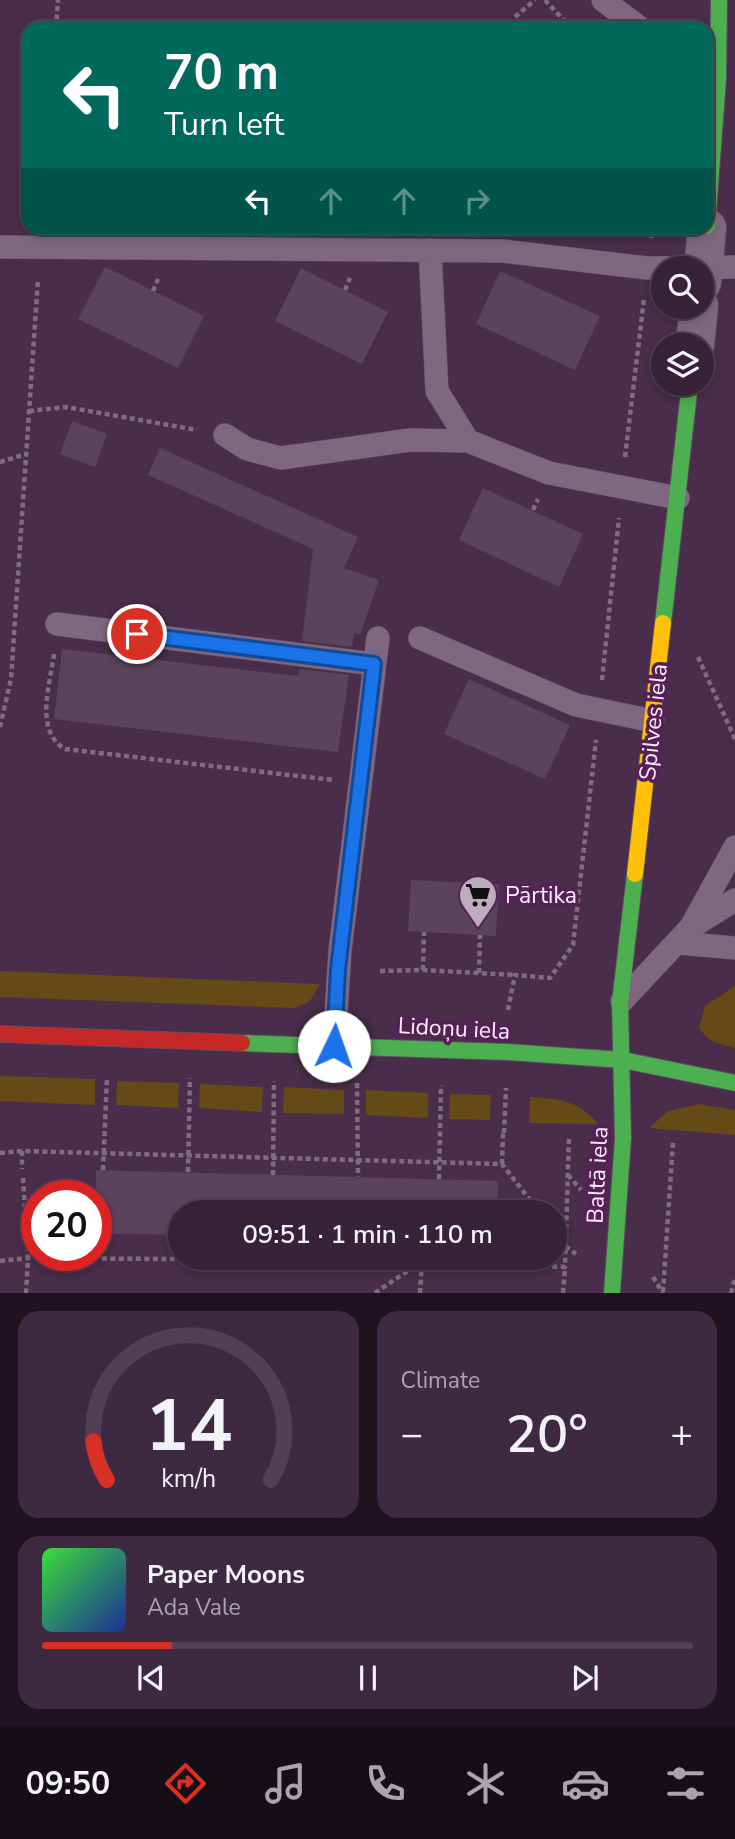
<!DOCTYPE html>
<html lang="en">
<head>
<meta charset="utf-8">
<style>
  body { margin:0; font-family:"Nunito Sans",sans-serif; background:#3e2a40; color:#f1f3f6; height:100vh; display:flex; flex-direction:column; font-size:26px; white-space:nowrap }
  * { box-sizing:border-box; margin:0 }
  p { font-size:23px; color:#aaa4ae }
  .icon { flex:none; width:38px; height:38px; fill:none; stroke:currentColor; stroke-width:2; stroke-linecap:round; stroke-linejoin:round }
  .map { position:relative; height:1293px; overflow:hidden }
  .side { display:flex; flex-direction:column; gap:18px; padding:18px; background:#1e131f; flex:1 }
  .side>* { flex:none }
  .banner { position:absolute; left:21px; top:21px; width:693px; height:214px; border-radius:21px; box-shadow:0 4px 10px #0003,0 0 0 2px #513f53; background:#00695c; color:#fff; overflow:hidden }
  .tools { position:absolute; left:651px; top:256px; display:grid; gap:14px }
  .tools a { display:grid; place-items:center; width:63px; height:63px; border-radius:50%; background:#372238; box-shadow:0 4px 10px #0003,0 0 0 2px #513f53; font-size:35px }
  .speed { position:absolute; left:21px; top:1180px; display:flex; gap:14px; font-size:35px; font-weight:700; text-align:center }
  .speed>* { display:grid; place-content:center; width:91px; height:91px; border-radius:50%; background:#372238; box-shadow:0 4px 10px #0003,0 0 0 2px #513f53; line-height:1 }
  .speed .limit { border:10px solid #d22; background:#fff; color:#111 }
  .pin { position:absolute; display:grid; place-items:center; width:60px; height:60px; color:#fff; margin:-30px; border:4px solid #fff; border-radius:50%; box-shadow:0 2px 7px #0007 }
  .me { position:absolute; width:77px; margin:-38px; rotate:3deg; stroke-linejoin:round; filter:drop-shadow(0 0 5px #0008) }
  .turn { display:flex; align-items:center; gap:24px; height:147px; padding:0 28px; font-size:32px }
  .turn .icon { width:91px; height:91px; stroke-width:2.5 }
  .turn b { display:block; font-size:49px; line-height:60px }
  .lanes { display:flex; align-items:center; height:66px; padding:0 28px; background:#0003; justify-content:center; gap:35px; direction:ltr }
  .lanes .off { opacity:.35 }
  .big { font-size:52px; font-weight:600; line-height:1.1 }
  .side .tile { flex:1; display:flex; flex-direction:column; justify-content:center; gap:10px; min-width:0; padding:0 24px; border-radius:21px; background:#3e2a40 }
  .side .dial { align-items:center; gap:0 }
  .dial svg { height:182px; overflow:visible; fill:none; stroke:#513f53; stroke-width:7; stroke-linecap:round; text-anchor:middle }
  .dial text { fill:#f1f3f6; stroke:none }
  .song { display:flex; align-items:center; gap:21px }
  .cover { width:84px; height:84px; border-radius:10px; background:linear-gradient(135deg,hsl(120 70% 55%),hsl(230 70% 35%)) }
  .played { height:7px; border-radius:4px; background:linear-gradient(90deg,#d93025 20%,#513f53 20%) }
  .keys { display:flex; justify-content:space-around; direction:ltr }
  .heat { display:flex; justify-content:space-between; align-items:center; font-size:38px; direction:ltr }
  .side .tiles { flex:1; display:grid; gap:18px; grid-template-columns:1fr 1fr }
  .tile:last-child { grid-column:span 2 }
  .trip { position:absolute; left:168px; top:1200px; width:399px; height:70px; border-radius:35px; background:#372238; box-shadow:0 4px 10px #0003,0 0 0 2px #513f53; font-weight:600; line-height:70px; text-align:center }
  .dock { display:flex; height:112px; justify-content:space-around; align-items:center; background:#160e16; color:#aaa4ae }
  .dock .icon { width:49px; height:49px }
  .dock .on { color:#d93025 }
  .dock b { font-size:32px; color:#f1f3f6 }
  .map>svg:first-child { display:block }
  .green { fill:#634a16 }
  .building { fill:#5c435d }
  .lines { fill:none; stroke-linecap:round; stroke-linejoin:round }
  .lane-casing { stroke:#5e495f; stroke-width:24 }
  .street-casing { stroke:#5e495f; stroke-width:40 }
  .fast-casing { stroke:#5e495f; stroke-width:18 }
  .slow-casing { stroke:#5e495f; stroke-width:18 }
  .jam-casing { stroke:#5e495f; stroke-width:18 }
  .path { stroke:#806c80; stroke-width:4.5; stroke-dasharray:5 3.5; stroke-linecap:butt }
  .lane { stroke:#7f687f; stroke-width:23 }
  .street { stroke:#7f687f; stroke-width:38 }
  .fast { stroke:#4caf50; stroke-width:16 }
  .slow { stroke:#ffc107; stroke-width:16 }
  .jam { stroke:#c62828; stroke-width:16 }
  .route-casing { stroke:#114b97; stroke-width:18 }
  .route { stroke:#1a73e8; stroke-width:12 }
  .labels { text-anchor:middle; stroke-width:7; stroke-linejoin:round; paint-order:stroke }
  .street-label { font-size:23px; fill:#fceffc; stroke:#552156 }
  .poi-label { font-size:23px; fill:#fceffc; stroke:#552156; text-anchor:start }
</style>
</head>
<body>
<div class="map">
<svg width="735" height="1293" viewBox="0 0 735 1293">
  <rect width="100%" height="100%" fill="#492d4a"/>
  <path class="green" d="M 0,971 L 320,984 L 310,1001 L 295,1008 L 0,997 Z
    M 735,986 L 735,1048 C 720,1044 707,1042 699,1027 L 705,1006 Z
    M 0,1076 L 95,1079 L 95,1105 L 0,1101 Z
    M 117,1081 L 179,1083 L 178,1108 L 116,1105 Z
    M 200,1084 L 263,1087 L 262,1112 L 199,1108 Z
    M 284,1087 L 344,1090 L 344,1114 L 283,1113 Z
    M 366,1090 L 428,1093 L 428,1118 L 366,1115 Z
    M 450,1094 L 491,1095 L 490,1120 L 449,1119 Z
    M 530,1097 C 559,1099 579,1100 598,1124 L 529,1123 Z
    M 699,1104 L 735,1110 L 735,1135 L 649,1128 L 668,1111 Z"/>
  <path class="building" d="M 105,267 L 204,316 L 178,368 L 78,319 Z
    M 301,268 L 388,312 L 362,364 L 275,321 Z
    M 500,271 L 600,316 L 575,370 L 476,324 Z
    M 72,421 L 107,434 L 95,467 L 60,454 Z
    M 160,448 L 358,537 L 344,568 L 379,580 L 360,635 L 354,633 L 352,647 L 302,641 L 313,549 L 148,475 Z
    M 483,488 L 583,534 L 559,587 L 459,540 Z
    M 62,649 L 298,676 L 299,669 L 349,675 L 338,752 L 54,719 Z
    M 469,679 L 570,725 L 545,779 L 444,734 Z
    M 411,880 L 499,884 L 496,936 L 408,931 Z
    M 96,1170 L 498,1181 L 497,1213 L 180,1213 L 180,1235 L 96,1233 Z"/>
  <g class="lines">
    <defs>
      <path id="lane" d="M 603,0 L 640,28
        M 0,247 L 503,251 L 647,268 L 735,267
        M 430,250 L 437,391 L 468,441
        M 225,435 L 247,449 L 281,458 L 410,440 L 468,441 L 549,473 L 678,498
        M 57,624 L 374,664
        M 420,638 L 576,705 L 653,721
        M 693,926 L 735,900
        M 679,943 L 735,948
        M 622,1001 L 691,927 L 735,847
        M 334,1046 L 340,951 L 378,638"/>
      <path id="street" d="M 702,282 L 707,228
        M 695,345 L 699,306"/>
      <path id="fast" d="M 707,226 L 718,79 L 719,0
        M 663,623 L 690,383
        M 242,1043 L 507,1052 L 623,1060 L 735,1083
        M 612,1293 L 623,1139 L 620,1003 L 635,874"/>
      <path id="slow" d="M 635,874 L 663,623"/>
      <path id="jam" d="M 0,1034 L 242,1043"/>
    </defs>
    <use href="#lane" class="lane-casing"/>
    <use href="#street" class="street-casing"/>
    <use href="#fast" class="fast-casing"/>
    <use href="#slow" class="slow-casing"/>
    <use href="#jam" class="jam-casing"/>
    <path class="path" d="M 545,0 L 571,28
      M 515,17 L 535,0
      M 56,28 L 58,0
      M 651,238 L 652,228
      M 345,290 L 350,278
      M 153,291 L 158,279
      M 29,411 L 66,407 L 197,430
      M 625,457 L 644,299
      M 0,462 L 26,454
      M 533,510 L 538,499
      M 54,654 C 50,685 34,731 65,749 L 333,780
      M 698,657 L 735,739
      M 602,680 L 619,518
      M 0,727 L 11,679 L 38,279
      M 423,970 L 424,932
      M 380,971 L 423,970 L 515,975
      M 479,973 L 480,935
      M 508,1010 L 515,975 L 550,978 L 573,945 L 596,740
      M 357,1083 L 358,1177
      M 504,1133 L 506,1088
      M 22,1151 L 22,1169
      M 0,1153 L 22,1151 L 502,1164 L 540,1213
      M 502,1164 L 503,1133
      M 103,1170 L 107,1077
      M 188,1172 L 190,1078
      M 273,1175 L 274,1081
      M 568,1175 L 581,1190
      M 23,1178 L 28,1258 L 26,1293
      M 439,1179 L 441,1085
      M 555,1233 L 565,1246 L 576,1254
      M 0,1261 L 28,1258 L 422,1261 L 565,1267 L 569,1136
      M 653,1277 L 663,1293
      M 663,1292 L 673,1142
      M 375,1293 L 422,1261
      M 420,1293 L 422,1261
      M 563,1293 L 565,1267
      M 731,1293 L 735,1278"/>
    <use href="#lane" class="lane"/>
    <use href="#street" class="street"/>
    <use href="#fast" class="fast"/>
    <use href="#slow" class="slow"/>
    <use href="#jam" class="jam"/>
  </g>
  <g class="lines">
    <defs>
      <path id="route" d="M 137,634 L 374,664 L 338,969 L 334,1046"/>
    </defs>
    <use href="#route" class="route-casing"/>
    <use href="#route" class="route"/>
  </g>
  <defs>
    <symbol id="supermarket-pin" viewBox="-11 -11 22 30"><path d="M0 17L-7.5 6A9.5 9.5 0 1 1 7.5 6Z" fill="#bdabbe" stroke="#552156"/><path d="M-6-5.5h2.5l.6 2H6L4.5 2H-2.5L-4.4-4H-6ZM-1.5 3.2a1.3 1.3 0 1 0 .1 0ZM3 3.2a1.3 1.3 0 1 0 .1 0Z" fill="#111"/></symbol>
  </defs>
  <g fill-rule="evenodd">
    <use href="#supermarket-pin" x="456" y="873" width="44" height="60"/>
  </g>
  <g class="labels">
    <g class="street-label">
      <text transform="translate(653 722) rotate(-84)" y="8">Spilves iela</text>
      <text transform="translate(454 1028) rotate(3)" y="8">Lidoņu iela</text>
      <text transform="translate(597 1175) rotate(-87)" y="8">Baltā iela</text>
    </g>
    <g class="poi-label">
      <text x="505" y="903">Pārtika</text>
    </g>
  </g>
</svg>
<div class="tools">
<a><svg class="icon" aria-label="search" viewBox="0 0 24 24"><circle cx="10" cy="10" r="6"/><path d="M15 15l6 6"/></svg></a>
<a><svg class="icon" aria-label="layers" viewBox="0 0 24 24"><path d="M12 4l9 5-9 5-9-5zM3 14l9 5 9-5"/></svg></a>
</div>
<div class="speed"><div class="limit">20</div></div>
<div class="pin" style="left:137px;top:634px;background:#d93025"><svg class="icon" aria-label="arrive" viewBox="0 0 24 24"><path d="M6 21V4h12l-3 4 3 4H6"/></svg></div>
<svg class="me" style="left:334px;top:1046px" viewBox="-20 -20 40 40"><circle r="19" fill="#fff"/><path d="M0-13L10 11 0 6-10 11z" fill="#1a73e8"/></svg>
<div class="trip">09:51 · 1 min · 110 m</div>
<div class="banner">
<div class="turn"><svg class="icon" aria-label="left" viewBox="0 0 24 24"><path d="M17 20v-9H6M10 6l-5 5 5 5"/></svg><div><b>70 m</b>Turn left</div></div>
<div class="lanes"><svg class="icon" aria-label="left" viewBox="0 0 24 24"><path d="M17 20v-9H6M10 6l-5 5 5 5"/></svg><svg class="icon off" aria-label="ahead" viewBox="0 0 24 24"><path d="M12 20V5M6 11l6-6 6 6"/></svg><svg class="icon off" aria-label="ahead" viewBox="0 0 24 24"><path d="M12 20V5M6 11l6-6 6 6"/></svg><svg class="icon off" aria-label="right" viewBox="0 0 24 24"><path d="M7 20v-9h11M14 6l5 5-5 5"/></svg></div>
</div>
</div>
<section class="side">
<div class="tiles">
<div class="tile dial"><svg viewBox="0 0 100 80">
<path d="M14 69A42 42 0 1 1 86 69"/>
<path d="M14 69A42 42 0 0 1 8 52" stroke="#d93025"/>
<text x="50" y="56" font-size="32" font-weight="700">14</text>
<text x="50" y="72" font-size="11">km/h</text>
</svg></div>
<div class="tile"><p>Climate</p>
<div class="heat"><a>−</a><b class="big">20°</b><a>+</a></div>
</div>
<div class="tile">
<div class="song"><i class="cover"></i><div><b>Paper Moons</b><p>Ada Vale</p></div></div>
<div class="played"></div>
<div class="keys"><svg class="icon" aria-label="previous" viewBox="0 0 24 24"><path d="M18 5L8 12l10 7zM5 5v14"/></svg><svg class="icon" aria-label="pause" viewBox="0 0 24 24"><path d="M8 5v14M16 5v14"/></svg><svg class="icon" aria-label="next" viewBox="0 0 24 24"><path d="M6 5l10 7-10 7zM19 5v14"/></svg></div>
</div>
</div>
</section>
<nav class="dock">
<b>09:50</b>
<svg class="icon on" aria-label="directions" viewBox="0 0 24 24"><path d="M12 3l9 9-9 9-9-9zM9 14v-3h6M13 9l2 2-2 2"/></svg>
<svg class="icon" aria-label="music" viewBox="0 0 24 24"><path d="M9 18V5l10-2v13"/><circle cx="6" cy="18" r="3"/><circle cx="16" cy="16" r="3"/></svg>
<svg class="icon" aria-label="phone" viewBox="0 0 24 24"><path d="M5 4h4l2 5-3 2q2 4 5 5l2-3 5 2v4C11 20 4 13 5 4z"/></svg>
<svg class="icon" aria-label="climate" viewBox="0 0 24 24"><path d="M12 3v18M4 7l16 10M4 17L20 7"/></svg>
<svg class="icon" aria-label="car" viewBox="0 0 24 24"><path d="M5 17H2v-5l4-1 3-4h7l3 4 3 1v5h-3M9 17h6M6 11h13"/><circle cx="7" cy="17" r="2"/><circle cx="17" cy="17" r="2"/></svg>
<svg class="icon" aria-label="filters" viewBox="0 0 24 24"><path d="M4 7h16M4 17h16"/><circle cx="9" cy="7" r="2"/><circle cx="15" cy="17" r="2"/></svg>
</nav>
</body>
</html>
